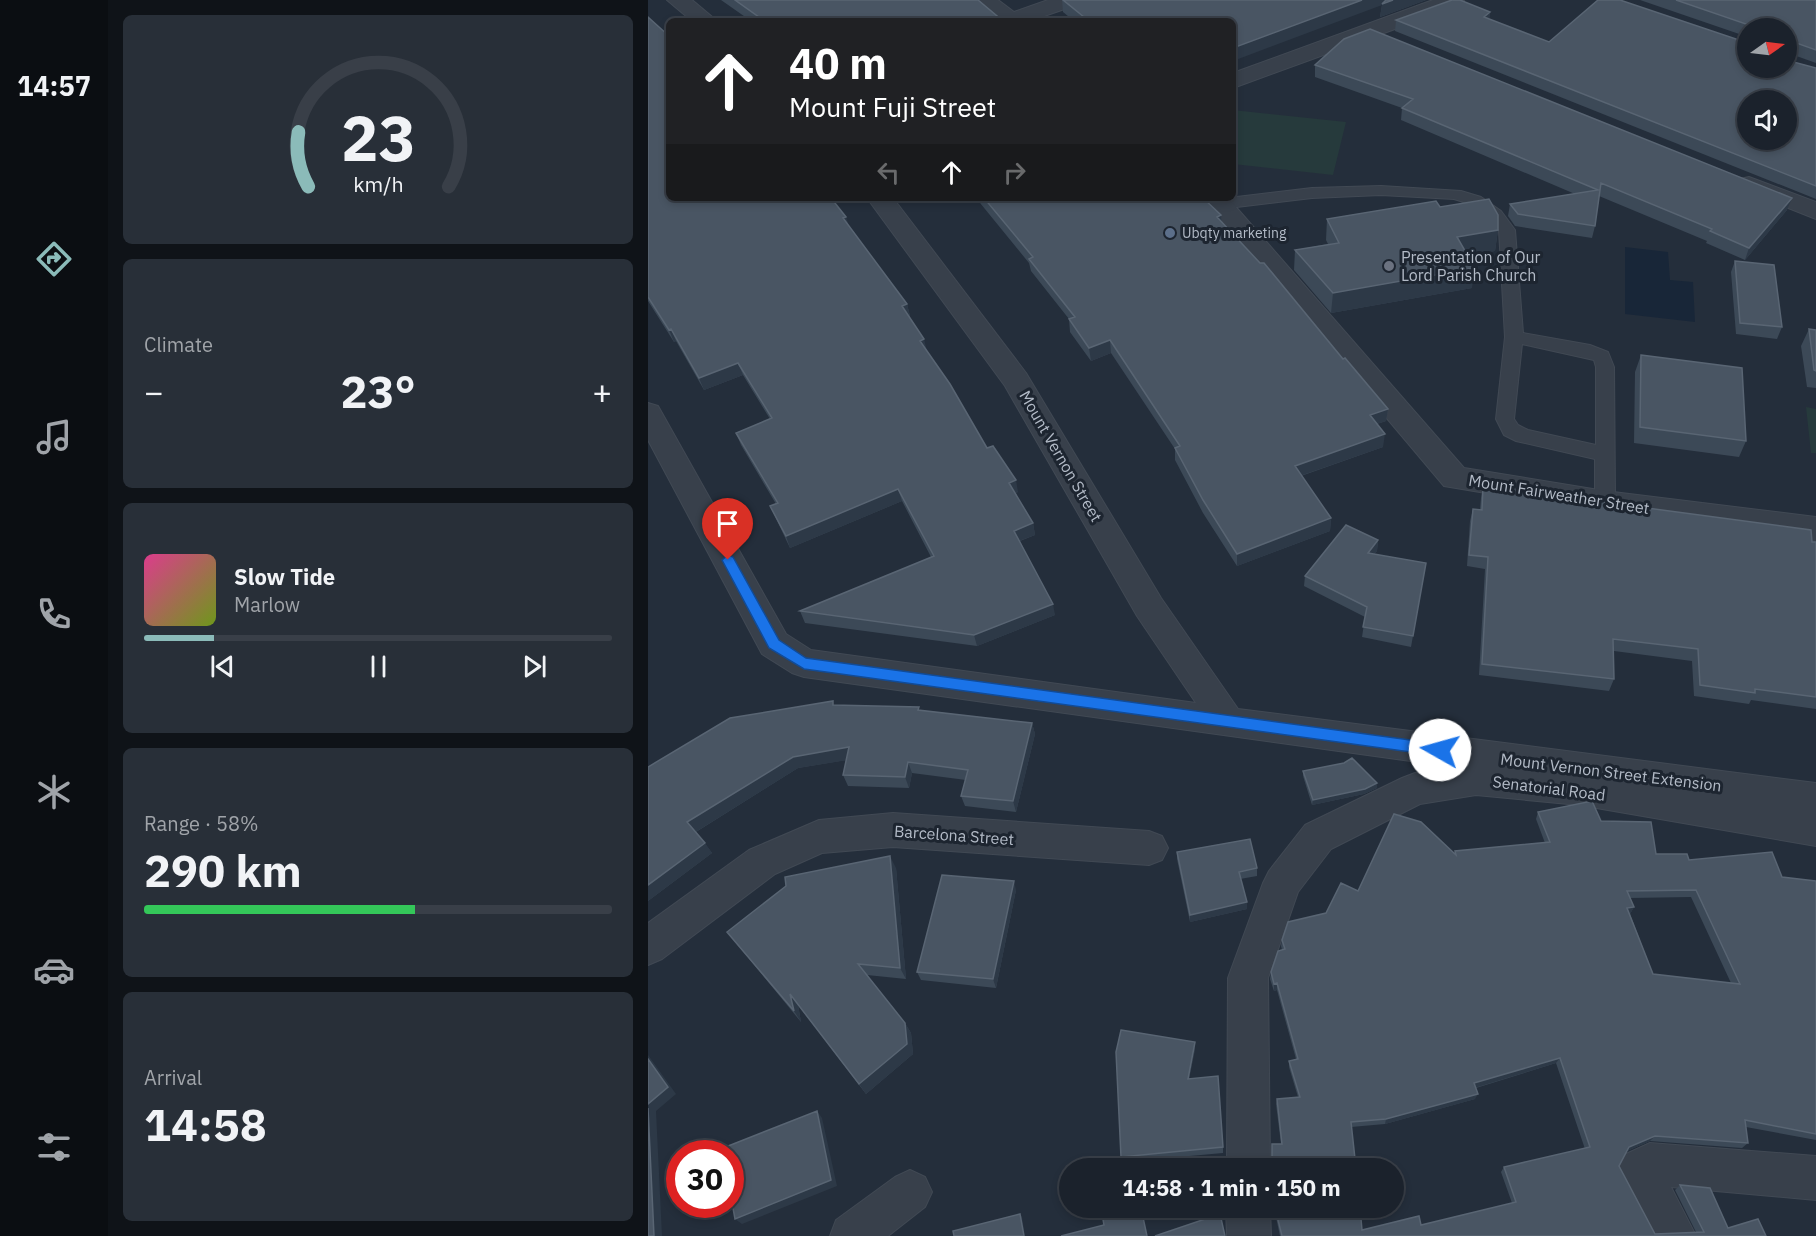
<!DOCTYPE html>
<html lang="en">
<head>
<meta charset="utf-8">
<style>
  body { margin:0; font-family:"IBM Plex Sans",sans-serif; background:#282f38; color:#f1f3f6; height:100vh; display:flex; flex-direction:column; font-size:22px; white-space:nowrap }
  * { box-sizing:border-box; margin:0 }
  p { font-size:20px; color:#a0a4a9 }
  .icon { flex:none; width:33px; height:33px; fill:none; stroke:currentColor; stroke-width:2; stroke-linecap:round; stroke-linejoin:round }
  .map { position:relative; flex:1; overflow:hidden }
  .drawer { display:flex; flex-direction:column; gap:15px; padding:15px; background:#0f1318; width:540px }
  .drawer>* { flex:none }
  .top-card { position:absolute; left:18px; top:18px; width:570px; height:183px; border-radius:9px; box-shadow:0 3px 9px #0003,0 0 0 2px #393f48; background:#202124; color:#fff; overflow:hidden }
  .needle { width:39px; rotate:76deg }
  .controls { position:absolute; left:1089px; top:18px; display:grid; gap:12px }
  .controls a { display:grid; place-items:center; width:60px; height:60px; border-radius:50%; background:#1b222c; box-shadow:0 3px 9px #0003,0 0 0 2px #393f48; font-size:30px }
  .speed { position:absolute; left:18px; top:1140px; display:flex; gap:12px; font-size:30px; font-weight:700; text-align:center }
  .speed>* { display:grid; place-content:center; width:78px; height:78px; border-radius:50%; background:#1b222c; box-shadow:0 3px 9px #0003,0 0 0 2px #393f48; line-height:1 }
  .speed .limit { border:9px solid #d22; background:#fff; color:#111 }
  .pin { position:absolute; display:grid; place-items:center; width:51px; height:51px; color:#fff; margin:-62px -26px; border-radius:50% 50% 50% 0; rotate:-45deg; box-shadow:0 0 6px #0007 }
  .pin .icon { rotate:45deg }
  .me { position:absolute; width:66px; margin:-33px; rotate:277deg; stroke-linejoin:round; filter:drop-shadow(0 0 4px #0008) }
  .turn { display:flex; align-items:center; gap:21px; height:126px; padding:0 24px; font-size:27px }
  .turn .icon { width:78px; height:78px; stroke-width:2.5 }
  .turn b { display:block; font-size:42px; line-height:51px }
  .lanes { display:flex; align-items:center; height:57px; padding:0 24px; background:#0003; justify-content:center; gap:30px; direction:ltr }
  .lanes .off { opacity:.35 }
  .big { font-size:45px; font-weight:700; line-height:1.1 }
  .drawer .widget { flex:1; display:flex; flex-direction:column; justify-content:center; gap:9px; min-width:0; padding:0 21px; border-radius:9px; background:#282f38 }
  .drawer .dial { align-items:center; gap:0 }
  .dial svg { height:156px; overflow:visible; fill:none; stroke:#393f48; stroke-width:7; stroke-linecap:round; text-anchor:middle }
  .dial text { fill:#f1f3f6; stroke:none }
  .song { display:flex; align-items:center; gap:18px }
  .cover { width:72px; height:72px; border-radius:9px; background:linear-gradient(135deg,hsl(330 70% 55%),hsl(80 70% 35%)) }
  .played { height:6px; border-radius:3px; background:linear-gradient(90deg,#8bbbb9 15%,#393f48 15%) }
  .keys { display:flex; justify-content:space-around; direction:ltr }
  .heat { display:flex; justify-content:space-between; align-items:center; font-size:33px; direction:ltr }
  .charge { height:9px; border-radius:4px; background:linear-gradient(90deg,#34c759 58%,#393f48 0) }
  .trip { position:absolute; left:411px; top:1158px; width:345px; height:60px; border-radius:30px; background:#1b222c; box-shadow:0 3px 9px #0003,0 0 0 2px #393f48; font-weight:700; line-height:60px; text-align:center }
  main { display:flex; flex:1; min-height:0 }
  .dock { display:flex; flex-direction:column; width:108px; justify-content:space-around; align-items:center; background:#0b0e12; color:#a0a4a9 }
  .dock .icon { width:42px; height:42px }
  .dock .selected { color:#8bbbb9 }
  .dock b { font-size:27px; color:#f1f3f6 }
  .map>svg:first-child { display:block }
  .green { fill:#263a3c }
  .water { fill:#182638 }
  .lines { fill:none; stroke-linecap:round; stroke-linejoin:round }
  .service-casing { stroke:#414954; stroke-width:2 }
  .minor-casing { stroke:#414954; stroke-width:2 }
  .service { fill:#38404b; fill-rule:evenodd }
  .minor { fill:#38404b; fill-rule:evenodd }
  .wall { fill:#3c4957; fill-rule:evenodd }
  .shaded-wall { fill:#2d3947 }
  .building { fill:#495563; stroke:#596573; stroke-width:1.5; fill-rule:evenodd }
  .route { fill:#1a73e8; stroke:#114b97; stroke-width:1.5 }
  .service-dot { fill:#5c6f8a; stroke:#1d2530; stroke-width:2 }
  .worship-dot { fill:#6b7280; stroke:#1d2530; stroke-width:2 }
  .labels { text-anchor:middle; stroke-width:6; stroke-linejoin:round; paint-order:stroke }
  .far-poi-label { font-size:14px; fill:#b3bbc7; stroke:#1d2530; text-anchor:start }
  .poi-label { font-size:16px; fill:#b3bbc7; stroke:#1d2530; text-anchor:start }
  .street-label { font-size:16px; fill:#b3bbc7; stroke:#1d2530 }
</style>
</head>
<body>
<main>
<nav class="dock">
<b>14:57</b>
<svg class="icon selected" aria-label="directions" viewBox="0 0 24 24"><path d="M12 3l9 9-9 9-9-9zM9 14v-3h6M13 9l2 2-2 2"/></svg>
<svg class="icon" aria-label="music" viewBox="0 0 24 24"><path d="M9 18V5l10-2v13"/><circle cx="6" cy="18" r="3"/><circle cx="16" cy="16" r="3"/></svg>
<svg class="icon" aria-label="phone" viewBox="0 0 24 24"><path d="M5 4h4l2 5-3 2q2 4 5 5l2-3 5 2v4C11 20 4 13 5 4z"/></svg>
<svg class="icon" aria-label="climate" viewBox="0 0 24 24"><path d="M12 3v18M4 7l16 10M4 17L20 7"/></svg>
<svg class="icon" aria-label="car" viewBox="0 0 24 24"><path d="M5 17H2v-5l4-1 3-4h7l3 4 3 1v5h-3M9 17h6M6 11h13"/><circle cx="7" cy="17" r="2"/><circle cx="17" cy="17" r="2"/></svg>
<svg class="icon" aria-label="filters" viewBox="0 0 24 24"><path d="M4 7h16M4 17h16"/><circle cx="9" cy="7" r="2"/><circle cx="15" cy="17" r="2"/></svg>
</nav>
<section class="drawer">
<div class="widget dial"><svg viewBox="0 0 100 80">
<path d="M14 69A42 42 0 1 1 86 69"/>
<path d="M14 69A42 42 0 0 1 9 41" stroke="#8bbbb9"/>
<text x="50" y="56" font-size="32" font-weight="700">23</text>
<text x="50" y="72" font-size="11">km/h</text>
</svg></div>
<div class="widget"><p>Climate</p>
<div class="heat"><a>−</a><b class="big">23°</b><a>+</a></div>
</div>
<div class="widget">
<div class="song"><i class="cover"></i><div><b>Slow Tide</b><p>Marlow</p></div></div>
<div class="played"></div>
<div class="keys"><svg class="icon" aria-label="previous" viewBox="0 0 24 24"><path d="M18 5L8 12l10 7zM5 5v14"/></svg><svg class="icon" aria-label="pause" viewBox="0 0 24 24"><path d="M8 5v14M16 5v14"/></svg><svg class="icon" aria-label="next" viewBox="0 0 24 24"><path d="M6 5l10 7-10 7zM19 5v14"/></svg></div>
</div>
<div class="widget"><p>Range · 58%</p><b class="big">290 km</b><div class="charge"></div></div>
<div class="widget"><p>Arrival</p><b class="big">14:58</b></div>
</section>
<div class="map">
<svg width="1168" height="1236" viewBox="0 0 1168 1236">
  <rect width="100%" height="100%" fill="#242e3b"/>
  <path class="green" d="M 585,110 L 698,122 L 685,175 L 585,164 Z
    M 1158,407 L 1168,409 L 1168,453 L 1163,453 Z"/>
  <path class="water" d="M 977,247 L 1020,252 L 1022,280 L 1045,282 L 1047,322 L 977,314 Z"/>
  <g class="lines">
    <defs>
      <path id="service" d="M 733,186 L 813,191 L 833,197 L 853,211 L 867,230 L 875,333 L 942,345 L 960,352 L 966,367 L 967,502 L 964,507 L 957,509 L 950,507 L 947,502 L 947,459 L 868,441 L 856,435 L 848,419 L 857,337 L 851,230 L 833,210 L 822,204 L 806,199 L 733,195 L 664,198 L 572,209 L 564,204 L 572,199 L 664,188 ZM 874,344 L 946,360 L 948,367 L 948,445 L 880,430 L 870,425 L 866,419 Z"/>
      <path id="minor" d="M 19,0 L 44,0 L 69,21 L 44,21 Z
        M 325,0 L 350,0 L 366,12 L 400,0 L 431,0 L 428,5 L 382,21 L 350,21 Z
        M 785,0 L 816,0 L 813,5 L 585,88 L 585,73 Z
        M 1101,177 L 1168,202 L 1168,219 L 1092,189 L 1089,184 L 1092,179 Z
        M 219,198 L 245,198 L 378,373 L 513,598 L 590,709 L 1168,783 L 1168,846 L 931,805 L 828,795 L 772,804 L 683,849 L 650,892 L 620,978 L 622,1168 L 579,1168 L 580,978 L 615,883 L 621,871 L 657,825 L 754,778 L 767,773 L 806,767 L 156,677 L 144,673 L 114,654 L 0,440 L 0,403 L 10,406 L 138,634 L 163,650 L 548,703 L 489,616 L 357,386 Z
        M 553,198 L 580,198 L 816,468 L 957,491 L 1168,517 L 1168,541 L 957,513 L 796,486 Z
        M 245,813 L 501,831 L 514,836 L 520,848 L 514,860 L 501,865 L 245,847 L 174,853 L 127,874 L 14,959 L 0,965 L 0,923 L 101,850 L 171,820 Z
        M 1002,1143 L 1168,1156 L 1168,1200 L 1023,1187 L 1048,1236 L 1002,1236 L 969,1172 L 978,1154 Z
        M 262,1170 L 277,1177 L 284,1192 L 277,1207 L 240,1236 L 182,1236 L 188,1220 L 247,1177 Z
        M 578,1208 L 622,1208 L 623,1236 L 579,1236 Z"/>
    </defs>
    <use href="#service" class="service-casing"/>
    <use href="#minor" class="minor-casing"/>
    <use href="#service" class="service"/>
    <use href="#minor" class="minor"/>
  </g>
  <path class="wall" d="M 73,0 L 330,0 L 355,21 L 103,21 Z
    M 414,0 L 778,0 L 732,17 L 734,5 L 585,21 L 426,21 L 415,12 Z
    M 992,0 L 1168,0 L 1168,63 L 1140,53 L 1138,58 L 1138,28 L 1100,28 L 1100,37 Z
    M 842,12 L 841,19 L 901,42 L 1100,68 L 1168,68 L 1168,199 L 747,31 L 748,20 Z
    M 0,17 L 201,226 L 259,304 L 262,316 L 261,317 L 279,351 L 339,448 L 370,492 L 367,493 L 385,523 L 387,535 L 372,541 L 407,615 L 329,646 L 157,623 L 152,611 L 283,557 L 254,501 L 142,548 L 122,506 L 128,504 L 93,445 L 88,433 L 122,419 L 95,375 L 56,390 L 28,341 L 26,342 L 0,301 Z
    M 667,65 L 1139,210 L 1097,260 L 1058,243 L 1059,241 L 951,196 L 947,226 L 944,238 L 867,226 L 860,216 L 862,204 L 927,194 L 753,120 L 754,108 L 667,77 Z
    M 328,198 L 555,198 L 573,222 L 740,409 L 738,421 L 729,424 L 735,447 L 653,476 L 683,518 L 682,531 L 589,566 L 555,513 L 527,460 L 527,449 L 463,353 L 443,361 L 422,332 L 421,319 L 383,271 L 381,263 Z
    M 792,207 L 850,230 L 847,251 L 820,255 L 824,288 L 683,313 L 646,270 L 647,250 L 680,244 L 678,240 L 679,219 Z
    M 1087,261 L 1134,327 L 1129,339 L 1088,334 L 1083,272 Z
    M 1161,329 L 1168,330 L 1168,388 L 1159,387 L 1153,346 Z
    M 993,355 L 1098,441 L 1091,457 L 986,443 L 987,372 Z
    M 835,486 L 1168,542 L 1168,709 L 1103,700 L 1101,704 L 1046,696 L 1044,661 L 966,651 L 966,679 L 961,691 L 831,675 L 837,569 L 819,566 L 822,521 L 825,509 L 832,509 L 833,498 Z
    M 730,540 L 729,551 L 726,554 L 778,563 L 763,647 L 714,637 L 717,617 L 656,586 L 657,576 Z
    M 187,705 L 272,710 L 384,723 L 387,734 L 368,812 L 317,806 L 313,796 L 318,780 L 264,773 L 261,788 L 200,786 L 195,775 L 198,760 L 150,768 L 48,832 L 64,853 L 0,901 L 0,767 Z
    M 655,771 L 729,788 L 716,794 L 664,805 L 655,776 Z
    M 890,812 L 953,821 L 1008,854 L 1134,877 L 1168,881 L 1168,1140 L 1098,1127 L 1100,1143 L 1094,1148 L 1002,1141 L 979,1151 L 971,1166 L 1007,1234 L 1048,1232 L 1027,1190 L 1032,1185 L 1080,1228 L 1118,1236 L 632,1236 L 626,1208 L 712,1208 L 714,1230 L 773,1225 L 864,1203 L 853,1172 L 856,1167 L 937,1149 L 908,1063 L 828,1088 L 827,1099 L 737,1124 L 703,1127 L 708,1168 L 623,1168 L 624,1144 L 633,1144 L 628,1104 L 629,1099 L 650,1097 L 641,1067 L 641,1061 L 648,1059 L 629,990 L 626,991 L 622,979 L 623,972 L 634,950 L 633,946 L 634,940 L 678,913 L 710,891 L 807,854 L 807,851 L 897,843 L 888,819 ZM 1043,897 L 1083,983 L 1005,974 L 982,914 L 986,907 L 982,898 Z
    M 529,852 L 609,868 L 609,876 L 592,879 L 599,902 L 599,909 L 542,922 L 529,859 Z
    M 248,868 L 258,979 L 219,975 L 257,1023 L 263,1033 L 265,1054 L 218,1094 L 150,1005 L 153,1022 L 79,932 Z
    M 368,890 L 348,988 L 273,980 L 269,972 Z
    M 547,1042 L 547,1049 L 541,1079 L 575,1147 L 575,1153 L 475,1162 L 473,1157 Z"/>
  <path class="shaded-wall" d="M 714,0 L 778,0 L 732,17 L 734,5 L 585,61 L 585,48 Z
    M 842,12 L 841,23 L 836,17 Z
    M 1144,198 L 1139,210 L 1097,260 L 1101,248 Z
    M 573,215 L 574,228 L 569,217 Z
    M 198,217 L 202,229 L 195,218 Z
    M 850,230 L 847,251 L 806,257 L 809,237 Z
    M 827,268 L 824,288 L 683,313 L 685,293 Z
    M 259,304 L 262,316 L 257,318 L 254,306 Z
    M 23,329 L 28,341 L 26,342 L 21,330 Z
    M 276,339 L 279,351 L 272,341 Z
    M 462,340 L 463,353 L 443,361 L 441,348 Z
    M 90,363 L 95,375 L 56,390 L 51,378 Z
    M 740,409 L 738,421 L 720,427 L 722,415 Z
    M 737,434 L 735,447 L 646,478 L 647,466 Z
    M 368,480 L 370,492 L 363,495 L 361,483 Z
    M 250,489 L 254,501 L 142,548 L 138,536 Z
    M 683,518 L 682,531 L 589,566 L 589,554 Z
    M 385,523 L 387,535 L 368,542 L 366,531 Z
    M 730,540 L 729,551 L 719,564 L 720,553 Z
    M 405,604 L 407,615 L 329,646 L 326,635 Z
    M 384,723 L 387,734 L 368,812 L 365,801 Z
    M 201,747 L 206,759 L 150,768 L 46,833 L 39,822 L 145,757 Z
    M 260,762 L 264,773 L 261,788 L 257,777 Z
    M 729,783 L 729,788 L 716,794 L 664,805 L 665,800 Z
    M 57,843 L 64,853 L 0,901 L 0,885 Z
    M 242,856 L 248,868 L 258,979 L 252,968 Z
    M 366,881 L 368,890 L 348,988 L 345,979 Z
    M 599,902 L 599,909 L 542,922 L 542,915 Z
    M 986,907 L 982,914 L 976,915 L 979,908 Z
    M 629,983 L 629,990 L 626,991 L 626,984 Z
    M 142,994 L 150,1005 L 153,1022 L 146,1011 Z
    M 257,1023 L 263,1033 L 265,1054 L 218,1094 L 211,1084 Z
    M 547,1042 L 547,1049 L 540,1085 L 540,1079 Z
    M 0,1055 L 28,1094 L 8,1111 L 14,1236 L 6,1236 L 0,1104 Z
    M 912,1058 L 908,1063 L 823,1089 L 826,1083 Z
    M 830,1094 L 827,1099 L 737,1124 L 738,1119 Z
    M 169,1111 L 174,1118 L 189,1186 L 94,1224 L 87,1219 Z
    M 1007,1136 L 1002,1141 L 977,1152 L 981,1147 Z
    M 372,1214 L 374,1217 L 377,1236 L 376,1236 Z"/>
  <path class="building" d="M 87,0 L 330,0 L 355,21 L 113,21 L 115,20 Z
    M 415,0 L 714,0 L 585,48 L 585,21 L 441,21 Z
    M 738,0 L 745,0 L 734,4 Z
    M 804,0 L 812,0 L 842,12 L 836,17 L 901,42 L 950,0 L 972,0 L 1100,43 L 1100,68 L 1138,68 L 1138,60 L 1168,68 L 1168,186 L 748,20 ZM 1100,100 L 1138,100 L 1138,140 L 1100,140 Z
    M 1028,0 L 1168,0 L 1168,50 L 1143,41 L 1140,44 L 1140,54 L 1138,54 L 1138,28 L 1105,28 L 1104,26 Z
    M 0,17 L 21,36 L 21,198 L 183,198 L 198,217 L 195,218 L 259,304 L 254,306 L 276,339 L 272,341 L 302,384 L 339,448 L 345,446 L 368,480 L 361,483 L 385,523 L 366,531 L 405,604 L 326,635 L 152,611 L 286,556 L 250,489 L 138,536 L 122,506 L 130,503 L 88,433 L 124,418 L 90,363 L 51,378 L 23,329 L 21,330 L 0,297 Z
    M 722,29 L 1144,198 L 1101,248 L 1062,231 L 1064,229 L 953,183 L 947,226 L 870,214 L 862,204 L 950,190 L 754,108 L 765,99 L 667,65 L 696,39 Z
    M 336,198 L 555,198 L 573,215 L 569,217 L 612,263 L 616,263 L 695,359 L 697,358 L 740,409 L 722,415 L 737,434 L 647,466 L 683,518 L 589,554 L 555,500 L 527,448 L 532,446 L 462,340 L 441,348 L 421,319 L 427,317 L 381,259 L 385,257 Z
    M 841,199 L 850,215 L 850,230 L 809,237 L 827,268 L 685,293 L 647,250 L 691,243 L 679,219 L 788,201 L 792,207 Z
    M 1087,261 L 1126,265 L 1134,327 L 1092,323 Z
    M 1161,329 L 1168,330 L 1168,371 L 1166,370 Z
    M 993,355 L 1094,368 L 1098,441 L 992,427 Z
    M 835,486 L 1163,530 L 1164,542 L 1168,542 L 1168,697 L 1107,689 L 1107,693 L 1052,685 L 1050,649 L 965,639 L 966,679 L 834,664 L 840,557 L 821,555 L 825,509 L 834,510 Z
    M 698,525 L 730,540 L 720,553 L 778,563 L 765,636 L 715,627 L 719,607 L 657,576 Z
    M 185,701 L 185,705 L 271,707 L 270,710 L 384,723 L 365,801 L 313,796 L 320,770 L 260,762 L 257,777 L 195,775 L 201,747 L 145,757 L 39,822 L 57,843 L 0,885 L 0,767 L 82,718 Z
    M 704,758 L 729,783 L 717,789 L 665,800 L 655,771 L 696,763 Z
    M 944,801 L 953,821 L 1003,822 L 1008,854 L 1039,854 L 1041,860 L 1124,852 L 1134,877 L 1168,881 L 1168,1134 L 1097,1120 L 1100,1143 L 1007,1136 L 981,1147 L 971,1166 L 1007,1234 L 1056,1232 L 1032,1185 L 1062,1188 L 1080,1228 L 1110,1219 L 1118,1236 L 634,1236 L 627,1208 L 712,1208 L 714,1230 L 771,1216 L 773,1225 L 868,1202 L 856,1167 L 942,1147 L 912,1058 L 826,1083 L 830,1094 L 738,1119 L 703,1122 L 708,1168 L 624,1168 L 624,1144 L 634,1144 L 629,1099 L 652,1097 L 641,1061 L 650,1059 L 629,983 L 626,984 L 623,972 L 630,951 L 637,949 L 634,940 L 640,922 L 678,913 L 693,883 L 710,891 L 746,814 L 773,822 L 808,855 L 807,851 L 902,842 L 890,812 ZM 1048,890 L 1092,984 L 1005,974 L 979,908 L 986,907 L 979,891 Z
    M 602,839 L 609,868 L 591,872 L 599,902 L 542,915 L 529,852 Z
    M 242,856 L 252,968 L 210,964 L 257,1023 L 259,1044 L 211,1084 L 142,994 L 146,1011 L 79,932 L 138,886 L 137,877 Z
    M 294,875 L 366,881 L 345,979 L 269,972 Z
    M 473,1030 L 547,1042 L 540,1079 L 570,1076 L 575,1147 L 473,1157 L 468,1052 Z
    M 0,1059 L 20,1087 L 0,1104 Z
    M 0,1108 L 6,1236 L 0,1236 Z
    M 169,1111 L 183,1180 L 87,1219 L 82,1192 L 82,1154 L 76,1154 L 75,1148 Z
    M 485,1166 L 485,1168 L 475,1168 Z
    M 453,1208 L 493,1208 L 499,1236 L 413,1236 L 456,1225 Z
    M 372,1214 L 376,1236 L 306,1236 L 305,1231 Z
    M 572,1214 L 577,1236 L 507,1236 Z"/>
  <path class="route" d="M 80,555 L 85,557 L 131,640 L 158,658 L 792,744 L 797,745 L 799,750 L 797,754 L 792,756 L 156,669 L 121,648 L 74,560 Z"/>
  <circle class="service-dot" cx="522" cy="233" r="6"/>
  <circle class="worship-dot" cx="741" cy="266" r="6"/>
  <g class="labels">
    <g class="far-poi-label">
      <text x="534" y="238">Ubqty marketing</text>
    </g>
    <g class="poi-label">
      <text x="753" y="263">Presentation of Our<tspan x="753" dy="18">Lord Parish Church</tspan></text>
    </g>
    <g class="street-label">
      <text transform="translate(413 456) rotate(60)" y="6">Mount Vernon Street</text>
      <text transform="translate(911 494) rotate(9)" y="6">Mount Fairweather Street</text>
      <text transform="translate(963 772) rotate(7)" y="6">Mount Vernon Street Extension</text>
      <text transform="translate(901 788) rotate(7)" y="6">Senatorial Road</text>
      <text transform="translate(306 835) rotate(4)" y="6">Barcelona Street</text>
    </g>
  </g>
</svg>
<div class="controls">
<a><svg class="needle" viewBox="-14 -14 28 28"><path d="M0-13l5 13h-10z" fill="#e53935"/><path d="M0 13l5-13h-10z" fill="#a0a4a9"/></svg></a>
<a><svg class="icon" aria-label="sound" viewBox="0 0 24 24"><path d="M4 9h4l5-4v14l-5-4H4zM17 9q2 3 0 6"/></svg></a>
</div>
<div class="speed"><div class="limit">30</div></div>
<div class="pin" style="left:80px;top:560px;background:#d93025"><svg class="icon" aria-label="arrive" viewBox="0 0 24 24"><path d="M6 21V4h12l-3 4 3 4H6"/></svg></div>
<svg class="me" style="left:792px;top:750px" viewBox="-20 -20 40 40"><circle r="19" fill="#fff"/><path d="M0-13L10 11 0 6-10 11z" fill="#1a73e8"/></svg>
<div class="trip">14:58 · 1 min · 150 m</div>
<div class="top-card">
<div class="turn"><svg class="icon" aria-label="ahead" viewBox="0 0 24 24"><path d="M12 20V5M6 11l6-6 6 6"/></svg><div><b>40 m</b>Mount Fuji Street</div></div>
<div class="lanes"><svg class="icon off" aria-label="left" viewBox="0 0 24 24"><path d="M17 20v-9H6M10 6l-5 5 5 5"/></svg><svg class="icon" aria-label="ahead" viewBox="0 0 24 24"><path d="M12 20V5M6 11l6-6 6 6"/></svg><svg class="icon off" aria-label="right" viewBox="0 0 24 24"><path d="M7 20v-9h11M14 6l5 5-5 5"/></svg></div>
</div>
</div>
</main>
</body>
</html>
